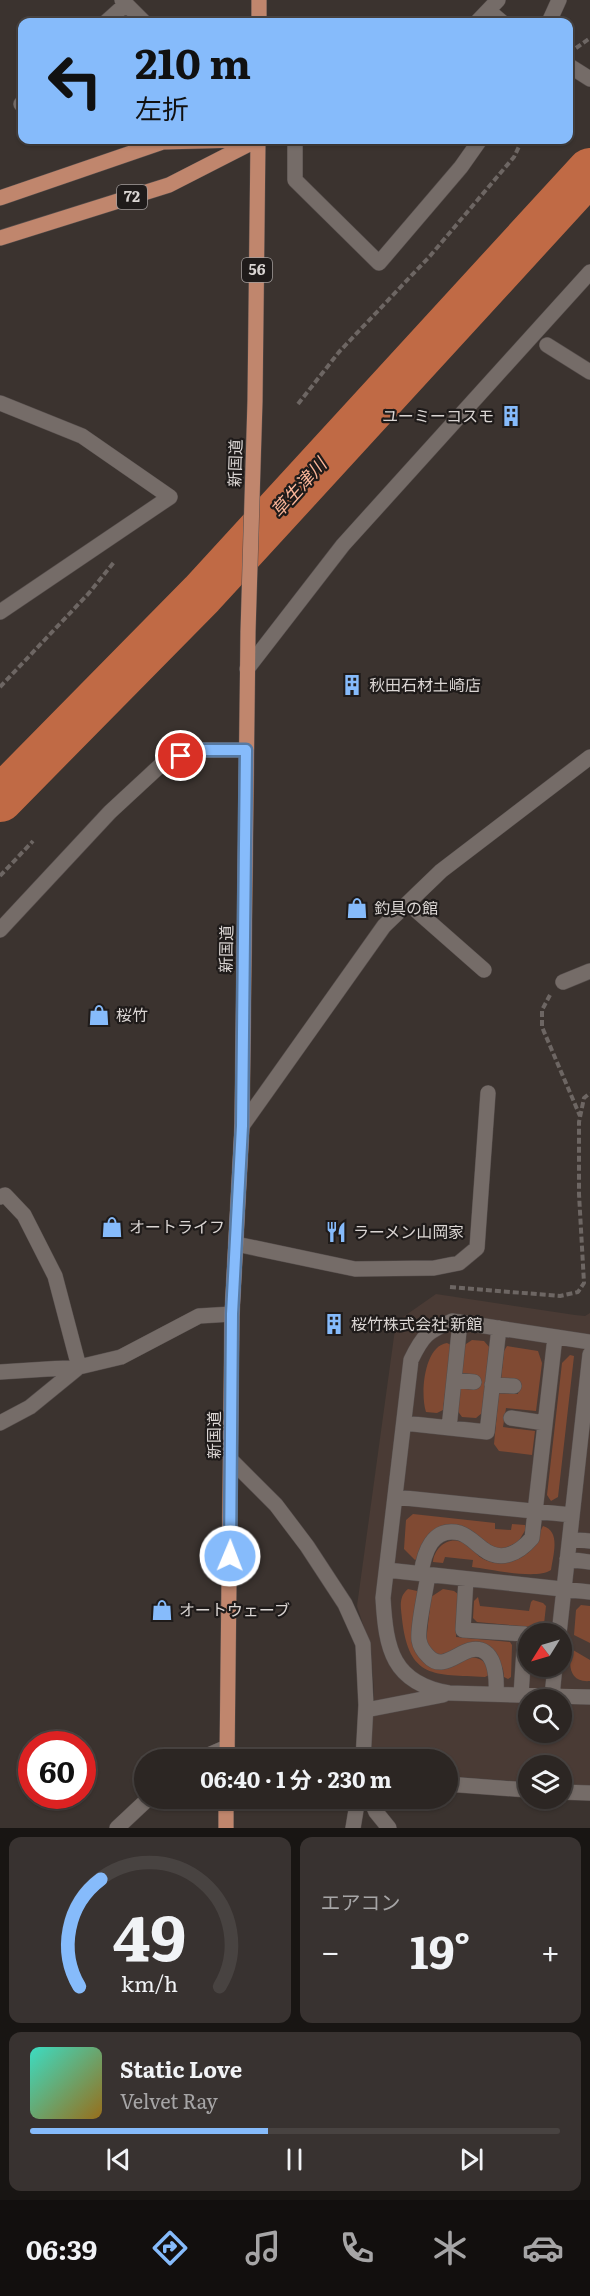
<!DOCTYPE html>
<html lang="ja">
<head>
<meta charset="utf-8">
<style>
  body { margin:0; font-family:Literata,"Noto Sans JP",serif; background:#383230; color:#f1f3f6; height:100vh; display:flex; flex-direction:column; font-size:22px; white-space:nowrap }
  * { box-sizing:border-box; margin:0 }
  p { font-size:20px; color:#a6a5a6 }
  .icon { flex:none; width:33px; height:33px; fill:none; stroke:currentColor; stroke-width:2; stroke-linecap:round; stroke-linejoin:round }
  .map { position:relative; height:1828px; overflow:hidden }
  .details { display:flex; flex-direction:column; gap:9px; padding:9px; background:#181513; flex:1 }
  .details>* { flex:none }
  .hud { position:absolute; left:18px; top:18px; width:555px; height:126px; border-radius:12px; box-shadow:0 2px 4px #0004,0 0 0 2px #484341; background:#86bbfb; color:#111; overflow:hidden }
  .needle { width:39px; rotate:233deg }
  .buttons { position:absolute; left:518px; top:1623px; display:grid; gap:12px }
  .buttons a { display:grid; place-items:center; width:54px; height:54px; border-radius:50%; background:#2c2623; box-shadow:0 2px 4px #0004,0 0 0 2px #484341; font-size:30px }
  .speed { position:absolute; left:18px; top:1731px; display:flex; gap:12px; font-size:30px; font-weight:700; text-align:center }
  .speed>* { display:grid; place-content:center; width:78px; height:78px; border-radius:50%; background:#2c2623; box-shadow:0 2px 4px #0004,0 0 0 2px #484341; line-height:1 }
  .speed .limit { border:9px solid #d22; background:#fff; color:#111 }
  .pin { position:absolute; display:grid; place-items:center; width:51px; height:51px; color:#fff; margin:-26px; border:3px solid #fff; border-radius:50%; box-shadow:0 2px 6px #0007 }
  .me { position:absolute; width:66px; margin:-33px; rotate:1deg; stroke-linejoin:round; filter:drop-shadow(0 0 4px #0008) }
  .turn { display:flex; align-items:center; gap:21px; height:126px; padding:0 18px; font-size:27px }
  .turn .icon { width:78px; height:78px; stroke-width:2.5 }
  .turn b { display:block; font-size:42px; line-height:51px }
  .big { font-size:45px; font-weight:700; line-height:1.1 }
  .details .card { flex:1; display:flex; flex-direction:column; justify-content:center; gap:9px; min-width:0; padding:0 21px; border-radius:12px; background:#383230 }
  .details .dial { align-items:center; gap:0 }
  .dial svg { height:156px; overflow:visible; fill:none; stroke:#484341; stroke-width:7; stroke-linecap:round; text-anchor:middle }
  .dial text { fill:#f1f3f6; stroke:none }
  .song { display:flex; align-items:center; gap:18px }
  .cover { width:72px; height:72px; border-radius:9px; background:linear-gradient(135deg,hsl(170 70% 55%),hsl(40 70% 35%)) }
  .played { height:6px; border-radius:3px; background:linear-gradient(90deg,#86bbfb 45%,#484341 45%) }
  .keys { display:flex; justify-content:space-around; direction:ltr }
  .heat { display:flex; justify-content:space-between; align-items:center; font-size:33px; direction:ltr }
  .details .tiles { flex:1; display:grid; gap:9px; grid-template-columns:1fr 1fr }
  .card:last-child { grid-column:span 2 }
  .trip { position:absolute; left:134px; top:1749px; width:324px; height:60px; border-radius:30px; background:#2c2623; box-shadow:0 2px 4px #0004,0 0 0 2px #484341; font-weight:700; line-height:60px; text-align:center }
  .menu { display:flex; height:96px; justify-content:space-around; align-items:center; background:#120f0e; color:#a6a5a6 }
  .menu .icon { width:42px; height:42px }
  .menu .on { color:#86bbfb }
  .menu b { font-size:27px; color:#f1f3f6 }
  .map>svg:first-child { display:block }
  .built { fill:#4a3b35; fill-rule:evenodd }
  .green { fill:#804a33 }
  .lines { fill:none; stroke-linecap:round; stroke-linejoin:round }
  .river { stroke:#c06a45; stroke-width:46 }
  .minor-casing { stroke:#564e4c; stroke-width:16 }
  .major-casing { stroke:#564e4c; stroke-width:16 }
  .path { stroke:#6d6663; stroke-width:4; stroke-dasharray:6 3; stroke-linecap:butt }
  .minor { stroke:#756c68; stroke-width:15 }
  .major { stroke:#c0866d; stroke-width:15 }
  .route-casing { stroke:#577aa3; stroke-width:15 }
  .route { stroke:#86bbfb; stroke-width:10 }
  .labels { text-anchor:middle; stroke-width:4.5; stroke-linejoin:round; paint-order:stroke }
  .shield { fill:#1f1b1a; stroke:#a29d9c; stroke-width:1.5 }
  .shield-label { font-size:15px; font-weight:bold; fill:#dad5d3 }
  .poi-label { font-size:16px; fill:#dad5d3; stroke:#1f1b1a; text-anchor:start }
  .street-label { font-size:16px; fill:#dad5d3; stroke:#1f1b1a }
  .water-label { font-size:18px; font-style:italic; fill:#fcb699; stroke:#1f1b1a }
</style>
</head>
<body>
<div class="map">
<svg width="590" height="1828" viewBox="0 0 590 1828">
  <rect width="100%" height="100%" fill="#3b332f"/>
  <path class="built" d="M 436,1294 L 575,1315 L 585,1316 L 590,1313 L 590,1786 L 561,1784 L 561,1766 L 528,1766 L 528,1782 L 447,1776 L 447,1760 L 373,1759 L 369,1747 L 374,1692 L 371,1649 L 357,1606 L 396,1322 ZM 528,1634 L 561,1634 L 561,1666 L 528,1666 ZM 528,1700 L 561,1700 L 561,1732 L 528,1732 Z"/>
  <path class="green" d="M 472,1340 L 484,1341 L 490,1348 L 482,1413 L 476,1418 L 462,1417 L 457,1410 L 459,1387 L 478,1389 L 479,1377 L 460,1375 L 463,1346 Z
    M 447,1343 L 451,1345 L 443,1410 L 437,1413 L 426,1412 C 420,1394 424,1346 447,1343 Z
    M 507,1346 L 538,1351 L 542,1363 L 536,1411 L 506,1408 L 503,1427 L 535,1431 L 532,1455 L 499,1451 L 494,1444 L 499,1392 L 518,1394 L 519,1380 L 501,1379 L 504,1351 Z
    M 570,1355 L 574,1356 L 558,1497 L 551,1501 L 547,1495 L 562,1363 Z
    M 413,1514 L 495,1523 L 495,1529 L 511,1530 L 512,1524 L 525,1525 L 526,1529 L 518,1542 L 503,1549 C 486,1547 478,1532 462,1526 L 415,1560 L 404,1549 L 406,1520 Z
    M 543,1526 C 561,1531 553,1555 551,1570 C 536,1580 490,1569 472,1567 L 473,1560 L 445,1557 L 443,1563 L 433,1562 C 434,1548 448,1536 462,1542 C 470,1545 474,1552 480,1557 C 496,1568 518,1563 531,1550 C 539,1543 538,1534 543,1526 Z
    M 408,1589 L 417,1591 L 419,1595 L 421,1659 C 436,1658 480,1650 487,1666 C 489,1669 489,1672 489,1675 L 485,1677 C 434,1674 409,1680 402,1619 C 401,1608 398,1597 408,1589 Z
    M 443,1589 L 454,1591 L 458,1594 L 456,1637 L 510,1642 L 512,1645 L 511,1677 L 508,1679 L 504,1677 L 503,1669 L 495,1654 L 439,1655 L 433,1652 L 426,1642 L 431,1597 Z
    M 478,1597 L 480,1606 L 529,1611 L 531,1602 L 533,1600 L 543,1603 L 546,1606 L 543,1633 L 530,1633 L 530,1627 L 477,1622 L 473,1618 L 474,1601 Z
    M 581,1605 L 590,1606 L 590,1643 L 574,1635 L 576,1610 Z
    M 573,1650 L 590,1660 L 590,1681 C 570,1683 567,1665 573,1650 Z"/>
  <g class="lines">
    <path class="river" d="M 0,799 L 202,594 L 590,171"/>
    <defs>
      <path id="minor" d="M 122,0 L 144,22
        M 489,11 L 502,22
        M 106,22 L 126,4
        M 477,22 L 498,0
        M 549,22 L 559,0
        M 568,65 L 590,79
        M 21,104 L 22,103
        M 295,140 L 295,180 L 379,263 L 461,167 L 480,140
        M 547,345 L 590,372
        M 0,403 L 82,436 L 170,497 L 0,612
        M 247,669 L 343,545 L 590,272
        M 409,904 L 484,970
        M 0,930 L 110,812 L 164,762 L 199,750 L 246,750
        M 563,982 L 590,971
        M 242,1126 L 384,926 L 441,871 L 590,757
        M 0,1197 L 5,1195 L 24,1215 L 55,1276 L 79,1367 L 30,1407 L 0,1423
        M 236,1244 L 355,1269 L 434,1268 L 459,1263 L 477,1248 L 488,1093
        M 590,1342 L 452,1321 C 427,1332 423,1335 411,1360 L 383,1598 C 386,1649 392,1683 449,1693 L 590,1697
        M 0,1372 L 79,1367 L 121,1357 L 199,1316 L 232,1314
        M 454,1380 L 474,1382
        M 492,1385 L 514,1386
        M 511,1418 L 545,1423
        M 404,1423 L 487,1432 L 499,1328
        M 449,1428 L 460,1322
        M 232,1461 L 276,1505 L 307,1546 L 345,1604 L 363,1644 L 366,1705 L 363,1760
        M 395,1497 L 572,1515
        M 570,1539 L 590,1541
        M 567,1559 L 590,1562
        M 387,1570 L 590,1592
        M 421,1574 C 424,1553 432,1526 460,1533 C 469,1536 476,1544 483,1549 C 501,1563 519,1553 532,1538 L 555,1337
        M 428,1575 C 426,1590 417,1627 419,1640 C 420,1646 424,1652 428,1656 C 441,1671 456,1654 470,1650 C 496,1644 497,1678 496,1694
        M 466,1579 L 463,1630 L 525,1634 L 521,1695
        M 559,1634 L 590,1354
        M 552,1696 L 555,1666
        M 366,1710 L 443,1695
        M 197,1760 L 227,1747
        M 447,1784 L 528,1790
        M 561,1792 L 590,1793
        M 370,1798 L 376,1812 L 389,1828
        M 117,1828 L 149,1798
        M 353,1828 L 358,1798"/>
      <path id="major" d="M 259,22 L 259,0
        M 0,198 L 163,142 L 239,140
        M 0,238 L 169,185 L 257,140
        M 227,1760 L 232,1314 L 242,1126 L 248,632 L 255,401 L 258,140
        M 226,1828 L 226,1798"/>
    </defs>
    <use href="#minor" class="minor-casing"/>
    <use href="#major" class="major-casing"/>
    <path class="path" d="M 576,48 L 590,38
      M 298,404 L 339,352 L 430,256 L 514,157 L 522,140
      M 0,687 L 89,593 L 115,561
      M 0,876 L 33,841
      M 550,995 L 542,1010 L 542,1027 L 580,1116
      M 450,1287 L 560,1296 L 578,1292 L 584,1283 L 579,1194 L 579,1122 L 584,1098 L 590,1093"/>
    <use href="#minor" class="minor"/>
    <use href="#major" class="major"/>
  </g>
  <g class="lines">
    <defs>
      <path id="route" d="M 181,756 L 199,750 L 246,750 L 242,1126 L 232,1314 L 230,1556"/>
    </defs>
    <use href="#route" class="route-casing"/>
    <use href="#route" class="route"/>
  </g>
  <defs>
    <symbol id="building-bare" viewBox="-9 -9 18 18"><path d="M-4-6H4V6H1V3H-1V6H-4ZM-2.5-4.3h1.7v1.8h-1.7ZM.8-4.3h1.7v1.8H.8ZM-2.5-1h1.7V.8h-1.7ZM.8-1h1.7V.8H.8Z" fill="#86bbfb" stroke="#1f1b1a" stroke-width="2.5" paint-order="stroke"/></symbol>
    <symbol id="shop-bare" viewBox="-9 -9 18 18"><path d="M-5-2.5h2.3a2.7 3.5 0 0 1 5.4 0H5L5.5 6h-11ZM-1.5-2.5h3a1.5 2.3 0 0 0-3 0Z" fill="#86bbfb" stroke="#1f1b1a" stroke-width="2.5" paint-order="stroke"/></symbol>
    <symbol id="restaurant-bare" viewBox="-9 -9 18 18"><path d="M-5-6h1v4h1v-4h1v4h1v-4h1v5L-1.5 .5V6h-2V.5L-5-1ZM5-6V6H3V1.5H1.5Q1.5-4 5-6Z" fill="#86bbfb" stroke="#1f1b1a" stroke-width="2.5" paint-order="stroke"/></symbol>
  </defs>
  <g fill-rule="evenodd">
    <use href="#building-bare" x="496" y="401" width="30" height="30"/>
    <use href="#building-bare" x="337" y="670" width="30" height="30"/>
    <use href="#shop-bare" x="342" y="893" width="30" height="30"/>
    <use href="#shop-bare" x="84" y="1000" width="30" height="30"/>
    <use href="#shop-bare" x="97" y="1212" width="30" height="30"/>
    <use href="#restaurant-bare" x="321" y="1217" width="30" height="30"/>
    <use href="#building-bare" x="319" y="1309" width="30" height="30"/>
    <use href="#shop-bare" x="147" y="1595" width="30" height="30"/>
  </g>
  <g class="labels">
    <g class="shield">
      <rect x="117" y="185" width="30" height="24" rx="4.5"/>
      <rect x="242" y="258" width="30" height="24" rx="4.5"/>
    </g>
    <g class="shield-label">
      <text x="132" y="202">72</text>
      <text x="257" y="275">56</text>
    </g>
    <g class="poi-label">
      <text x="494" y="422" text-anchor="end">ユーミーコスモ</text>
      <text x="369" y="691">秋田石材土崎店</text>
      <text x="374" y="914">釣具の館</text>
      <text x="116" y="1021">桜竹</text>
      <text x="129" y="1233">オートライフ</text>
      <text x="353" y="1238">ラーメン山岡家</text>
      <text x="351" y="1330">桜竹株式会社 新館</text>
      <text x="179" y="1616">オートウェーブ</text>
    </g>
    <g class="street-label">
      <text transform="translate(235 463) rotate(-88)" y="6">新国道</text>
      <text transform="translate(226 949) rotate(-89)" y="6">新国道</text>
      <text transform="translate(214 1435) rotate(-90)" y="6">新国道</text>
    </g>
    <g class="water-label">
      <text transform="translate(299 488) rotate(-48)" y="6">草生津川</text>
    </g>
  </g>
</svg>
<div class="buttons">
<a><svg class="needle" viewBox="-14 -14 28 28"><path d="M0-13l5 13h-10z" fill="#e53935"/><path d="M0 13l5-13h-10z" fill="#a6a5a6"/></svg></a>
<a><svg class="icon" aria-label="search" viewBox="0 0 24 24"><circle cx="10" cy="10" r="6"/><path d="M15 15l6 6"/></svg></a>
<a><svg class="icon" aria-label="layers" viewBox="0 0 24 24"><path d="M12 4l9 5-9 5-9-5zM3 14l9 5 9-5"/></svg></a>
</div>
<div class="speed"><div class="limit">60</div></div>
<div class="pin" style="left:181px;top:756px;background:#d93025"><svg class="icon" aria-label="arrive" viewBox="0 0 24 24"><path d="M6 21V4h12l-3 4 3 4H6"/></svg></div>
<svg class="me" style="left:230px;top:1556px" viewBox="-20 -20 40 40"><circle r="17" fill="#86bbfb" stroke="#fff" stroke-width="3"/><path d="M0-11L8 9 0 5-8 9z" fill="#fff"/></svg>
<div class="trip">06:40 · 1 分 · 230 m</div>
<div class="hud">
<div class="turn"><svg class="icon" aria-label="left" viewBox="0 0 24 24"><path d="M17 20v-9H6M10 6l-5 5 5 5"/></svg><div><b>210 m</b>左折</div></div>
</div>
</div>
<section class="details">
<div class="tiles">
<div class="card dial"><svg viewBox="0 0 100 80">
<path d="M14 69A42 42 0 1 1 86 69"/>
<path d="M14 69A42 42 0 0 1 25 14" stroke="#86bbfb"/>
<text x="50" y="56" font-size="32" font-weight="700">49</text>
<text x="50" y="72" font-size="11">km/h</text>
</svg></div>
<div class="card"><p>エアコン</p>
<div class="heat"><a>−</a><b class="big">19°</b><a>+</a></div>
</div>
<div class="card">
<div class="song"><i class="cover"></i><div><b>Static Love</b><p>Velvet Ray</p></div></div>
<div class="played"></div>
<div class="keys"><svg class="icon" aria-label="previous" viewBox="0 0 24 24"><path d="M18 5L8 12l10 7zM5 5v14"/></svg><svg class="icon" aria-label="pause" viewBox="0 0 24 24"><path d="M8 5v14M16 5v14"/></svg><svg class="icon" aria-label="next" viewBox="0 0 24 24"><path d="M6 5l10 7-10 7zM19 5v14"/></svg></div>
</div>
</div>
</section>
<nav class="menu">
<b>06:39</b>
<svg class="icon on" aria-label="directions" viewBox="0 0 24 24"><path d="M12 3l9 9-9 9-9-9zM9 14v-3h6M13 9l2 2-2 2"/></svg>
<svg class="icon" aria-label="music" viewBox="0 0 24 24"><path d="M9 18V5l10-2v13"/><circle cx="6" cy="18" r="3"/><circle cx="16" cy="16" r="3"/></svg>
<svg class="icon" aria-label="phone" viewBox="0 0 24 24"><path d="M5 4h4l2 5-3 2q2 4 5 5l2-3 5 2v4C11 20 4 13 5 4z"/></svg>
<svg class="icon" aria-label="climate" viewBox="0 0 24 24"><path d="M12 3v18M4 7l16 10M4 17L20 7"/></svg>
<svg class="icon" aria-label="car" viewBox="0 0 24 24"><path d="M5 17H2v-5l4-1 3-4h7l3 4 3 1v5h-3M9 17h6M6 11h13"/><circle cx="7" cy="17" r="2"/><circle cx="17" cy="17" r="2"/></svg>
</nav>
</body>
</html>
